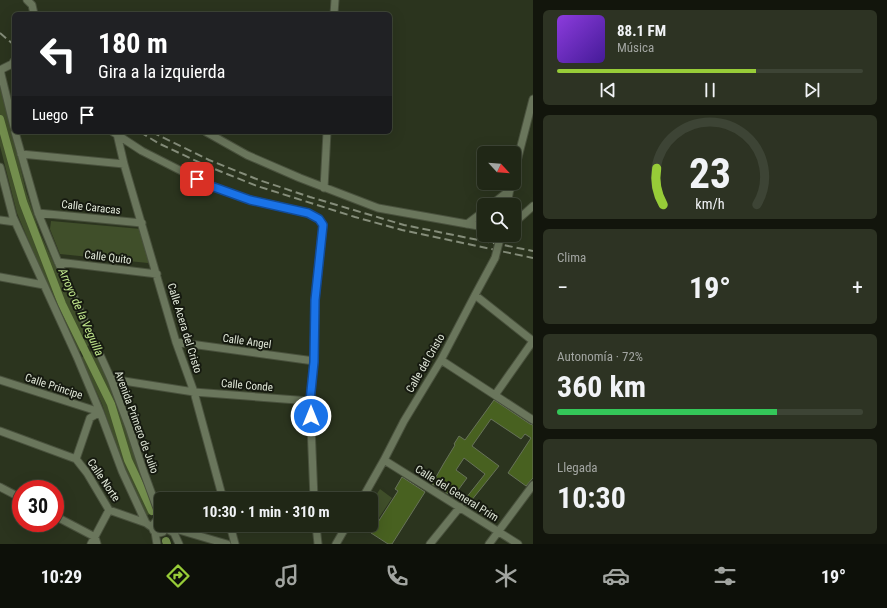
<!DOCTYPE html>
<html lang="es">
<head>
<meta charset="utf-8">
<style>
  body { margin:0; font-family:"Roboto Condensed",sans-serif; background:#2d3323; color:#f1f3f6; height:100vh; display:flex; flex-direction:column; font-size:15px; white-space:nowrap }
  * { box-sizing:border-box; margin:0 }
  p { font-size:13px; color:#a2a5a1 }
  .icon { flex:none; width:22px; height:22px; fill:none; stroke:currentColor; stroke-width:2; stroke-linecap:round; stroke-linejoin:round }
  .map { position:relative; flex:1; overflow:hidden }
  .details { display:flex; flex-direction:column; gap:10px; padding:10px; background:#12150c; width:354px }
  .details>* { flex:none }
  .top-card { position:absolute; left:12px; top:12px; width:380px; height:122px; border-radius:6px; box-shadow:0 4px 16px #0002,0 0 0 1px #3d4435; background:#202124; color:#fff; overflow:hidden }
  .needle { width:26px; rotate:116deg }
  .tools { position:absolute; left:477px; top:146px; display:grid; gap:8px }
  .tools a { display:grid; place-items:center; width:44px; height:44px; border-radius:6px; background:#202716; box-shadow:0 4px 16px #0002,0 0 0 1px #3d4435; font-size:20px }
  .speed { position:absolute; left:12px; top:480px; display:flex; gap:8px; font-size:20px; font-weight:700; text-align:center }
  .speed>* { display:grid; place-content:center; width:52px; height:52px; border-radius:50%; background:#202716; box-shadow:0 4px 16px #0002,0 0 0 1px #3d4435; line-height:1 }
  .speed .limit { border:6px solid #d22; background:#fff; color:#111 }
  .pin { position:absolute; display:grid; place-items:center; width:34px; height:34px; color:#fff; margin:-17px; border-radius:8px; box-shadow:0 2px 6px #0006 }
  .me { position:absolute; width:44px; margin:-22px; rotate:0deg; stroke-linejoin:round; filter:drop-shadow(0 0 3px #0008) }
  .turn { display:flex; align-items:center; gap:14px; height:84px; padding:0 20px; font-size:18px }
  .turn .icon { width:52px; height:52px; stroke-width:2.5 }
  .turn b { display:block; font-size:28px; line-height:34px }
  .then { display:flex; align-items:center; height:38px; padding:0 20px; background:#0003; gap:8px; font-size:15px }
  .big { font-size:30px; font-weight:700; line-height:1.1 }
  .details .tile { flex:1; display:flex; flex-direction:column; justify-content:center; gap:6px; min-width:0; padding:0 14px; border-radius:6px; background:#2d3323 }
  .details .dial { align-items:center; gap:0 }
  .dial svg { height:104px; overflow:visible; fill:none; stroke:#3d4435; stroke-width:7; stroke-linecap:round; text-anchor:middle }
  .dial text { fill:#f1f3f6; stroke:none }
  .song { display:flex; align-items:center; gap:12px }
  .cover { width:48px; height:48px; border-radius:6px; background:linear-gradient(135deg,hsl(270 70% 55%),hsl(260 70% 35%)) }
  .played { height:4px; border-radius:2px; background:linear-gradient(90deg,#97cc38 65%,#3d4435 65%) }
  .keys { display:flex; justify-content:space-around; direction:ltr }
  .heat { display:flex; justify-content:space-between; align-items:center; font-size:22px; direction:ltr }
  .charge { height:6px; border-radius:3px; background:linear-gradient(90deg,#34c759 72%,#3d4435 0) }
  .trip { position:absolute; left:154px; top:492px; width:224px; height:40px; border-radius:6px; background:#202716; box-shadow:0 4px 16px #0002,0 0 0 1px #3d4435; font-weight:700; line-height:40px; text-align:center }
  .dock { display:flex; height:64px; justify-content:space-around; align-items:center; background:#0d1009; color:#a2a5a1 }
  .dock .icon { width:28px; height:28px }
  .dock .active { color:#97cc38 }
  .dock b { font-size:18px; color:#f1f3f6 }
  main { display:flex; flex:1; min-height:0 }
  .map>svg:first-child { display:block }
  .green { fill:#404f2a }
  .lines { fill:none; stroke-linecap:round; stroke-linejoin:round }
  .canal { stroke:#738e4d; stroke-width:8 }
  .building { fill:#486120; stroke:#677259 }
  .street-casing { stroke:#49513d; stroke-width:9 }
  .street { stroke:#6a765c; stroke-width:7 }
  .rail { stroke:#858d7a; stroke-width:2; stroke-dasharray:8 4; stroke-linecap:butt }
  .street-bridge-casing { stroke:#49513d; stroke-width:9; stroke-linecap:butt }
  .street-bridge { stroke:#6a765c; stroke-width:7 }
  .route-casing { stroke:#114b97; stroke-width:10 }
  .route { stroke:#1a73e8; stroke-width:7 }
  .labels { text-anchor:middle; stroke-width:4; stroke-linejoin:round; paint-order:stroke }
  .street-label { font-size:11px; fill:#e1e8d9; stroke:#161a10 }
  .water-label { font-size:12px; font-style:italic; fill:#c2e98d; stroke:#161a10 }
</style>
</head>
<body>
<main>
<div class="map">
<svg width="533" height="544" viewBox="0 0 533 544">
  <rect width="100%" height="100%" fill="#2b341e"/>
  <path class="green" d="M 0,81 L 26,191 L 40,233 L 73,305 L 94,342 L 76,354 L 17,213 L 0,146 Z
    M 51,221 L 141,229 L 149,254 L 148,263 L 60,254 L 50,229 Z
    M 94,349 L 115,398 L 143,470 L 161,505 L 161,508 L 146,516 L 125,472 L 102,404 L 81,358 Z
    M 380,489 L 392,498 L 369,533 L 356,525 L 371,525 L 371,503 Z"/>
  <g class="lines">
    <path class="canal" d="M 0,119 L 23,202 L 62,304 L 111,404 L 128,460 L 152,511
      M 166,541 L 167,544"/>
  </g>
  <path class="building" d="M 494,400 L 530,424 L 533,425 L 533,478 L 526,486 L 508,473 L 531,438 L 525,434 L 521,439 L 491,419 L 472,446 L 499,466 L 467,506 L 462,503 L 485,474 L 464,458 L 456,470 L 467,478 L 453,497 L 432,484 L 444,463 L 455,445 L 454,444 L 459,436 L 465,440 Z
    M 402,477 L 425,492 L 392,544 L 388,544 L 371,533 L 398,491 L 395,489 Z"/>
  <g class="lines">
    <defs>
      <path id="street" d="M 27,0 L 32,5 L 34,14
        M 334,14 L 335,0
        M 0,70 L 12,64 L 14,61
        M 1,70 L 1,74 L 14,127
        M 15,132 L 38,213 L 58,262 L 111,379 L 129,427 L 143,470 L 161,519
        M 113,132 L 142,151 L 211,186 L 250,200 L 308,213 L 319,219 L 323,225 L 315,300 L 314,361 L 310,401 L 314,499
        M 206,132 L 247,155 L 300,178 L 378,208 L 484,227
        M 117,134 L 124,164 L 176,342 L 194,392 L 223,499
        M 21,154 L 124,164
        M 0,167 L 13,217 L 77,357 L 100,412 L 122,471 L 146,523 L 153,528
        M 514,173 L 533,99
        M 324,188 L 327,132
        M 491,205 L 510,190
        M 507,205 L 511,183
        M 38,213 L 142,223
        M 0,220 L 15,222
        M 514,223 L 533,206
        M 467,224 L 484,211
        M 58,262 L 157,274
        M 0,277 L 44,285
        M 475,295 L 533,341
        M 176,342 L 314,361
        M 441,360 L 533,420
        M 111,379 L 194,392 L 310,401
        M 0,380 L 100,412
        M 495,395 L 533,341
        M 0,431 L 76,459 L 87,473 L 109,510 L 146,523
        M 76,459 L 90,418 L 100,412
        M 384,460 L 518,544
        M 0,487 L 21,498
        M 362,499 L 384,460 L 404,421 L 441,360 L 475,295 L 495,258
        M 55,516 L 95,537 L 97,544
        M 161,521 L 156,521 C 149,528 154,536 163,532 L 165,528 L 165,525
        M 230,525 L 235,544
        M 316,525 L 318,544
        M 165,526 L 227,544
        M 165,528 L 174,533 L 179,544
        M 155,532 L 157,544
        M 91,544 L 109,510
        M 336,544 L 347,525
        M 430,544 L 460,507
        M 489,544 L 533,485"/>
    </defs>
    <use href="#street" class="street-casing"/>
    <use href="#street" class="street"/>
    <path class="rail" d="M 0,33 L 14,45
      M 140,132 L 158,143 L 207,166 L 257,186 L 355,217 L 402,230 L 533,258
      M 152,132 L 209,160 L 259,180 L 310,197 L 404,225 L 533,251"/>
    <defs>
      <path id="street-bridge" d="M 495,258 L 501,235"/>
    </defs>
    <use href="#street-bridge" class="street-bridge-casing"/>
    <use href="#street-bridge" class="street-bridge"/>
  </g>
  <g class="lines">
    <defs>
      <path id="route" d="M 197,179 L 211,186 L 250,200 L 308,213 L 319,219 L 323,225 L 315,300 L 314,362 L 310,401 L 311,416"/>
    </defs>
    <use href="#route" class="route-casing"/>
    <use href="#route" class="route"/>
  </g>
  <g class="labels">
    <g class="street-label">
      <text transform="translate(91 207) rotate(6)" y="4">Calle Caracas</text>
      <text transform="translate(108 257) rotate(7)" y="4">Calle Quito</text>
      <text transform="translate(185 328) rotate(73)" y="4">Calle Acera del Cristo</text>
      <text transform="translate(247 341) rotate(8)" y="4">Calle Angel</text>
      <text transform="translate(425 363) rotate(-60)" y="4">Calle del Cristo</text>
      <text transform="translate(247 385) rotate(5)" y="4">Calle Conde</text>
      <text transform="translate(54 386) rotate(18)" y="4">Calle Principe</text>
      <text transform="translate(137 422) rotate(70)" y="4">Avenida Primero de Julio</text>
      <text transform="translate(104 480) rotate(56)" y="4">Calle Norte</text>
      <text transform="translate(457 493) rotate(32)" y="4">Calle del General Prim</text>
    </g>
    <g class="water-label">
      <text transform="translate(81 312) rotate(66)" y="4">Arroyo de la Veguilla</text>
    </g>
  </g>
</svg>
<div class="tools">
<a><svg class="needle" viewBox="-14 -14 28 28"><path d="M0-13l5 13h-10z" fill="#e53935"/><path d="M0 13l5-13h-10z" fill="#a2a5a1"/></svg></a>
<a><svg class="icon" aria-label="search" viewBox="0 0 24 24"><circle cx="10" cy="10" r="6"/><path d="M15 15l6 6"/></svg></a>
</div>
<div class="speed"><div class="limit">30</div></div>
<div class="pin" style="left:197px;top:179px;background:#d93025"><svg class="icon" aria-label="arrive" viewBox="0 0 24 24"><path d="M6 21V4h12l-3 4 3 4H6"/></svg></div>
<svg class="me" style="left:311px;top:416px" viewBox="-20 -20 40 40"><circle r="17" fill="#1a73e8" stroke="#fff" stroke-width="3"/><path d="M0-11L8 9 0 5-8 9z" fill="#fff"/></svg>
<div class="trip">10:30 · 1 min · 310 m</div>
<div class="top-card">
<div class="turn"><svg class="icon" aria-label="left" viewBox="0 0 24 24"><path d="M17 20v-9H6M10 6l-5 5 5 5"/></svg><div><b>180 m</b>Gira a la izquierda</div></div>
<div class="then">Luego<svg class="icon" aria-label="arrive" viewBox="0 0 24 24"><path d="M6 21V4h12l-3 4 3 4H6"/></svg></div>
</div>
</div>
<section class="details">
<div class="tile">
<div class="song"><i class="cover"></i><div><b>88.1 FM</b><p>Música</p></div></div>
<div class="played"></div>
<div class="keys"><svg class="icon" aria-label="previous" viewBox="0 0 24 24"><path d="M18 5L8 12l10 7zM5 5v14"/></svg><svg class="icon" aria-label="pause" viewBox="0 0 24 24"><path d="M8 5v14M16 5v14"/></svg><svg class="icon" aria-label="next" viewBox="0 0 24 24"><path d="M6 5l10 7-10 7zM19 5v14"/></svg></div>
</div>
<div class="tile dial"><svg viewBox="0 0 100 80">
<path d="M14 69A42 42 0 1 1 86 69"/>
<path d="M14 69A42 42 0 0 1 9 41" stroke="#97cc38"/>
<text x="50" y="56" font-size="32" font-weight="700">23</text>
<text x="50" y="72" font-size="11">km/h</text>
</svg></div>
<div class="tile"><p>Clima</p>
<div class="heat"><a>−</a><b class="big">19°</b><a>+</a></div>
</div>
<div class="tile"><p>Autonomía · 72%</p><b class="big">360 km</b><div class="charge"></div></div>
<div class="tile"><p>Llegada</p><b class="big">10:30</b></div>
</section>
</main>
<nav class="dock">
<b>10:29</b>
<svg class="icon active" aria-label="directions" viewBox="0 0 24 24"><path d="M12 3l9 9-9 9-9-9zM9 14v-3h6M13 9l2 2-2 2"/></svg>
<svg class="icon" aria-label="music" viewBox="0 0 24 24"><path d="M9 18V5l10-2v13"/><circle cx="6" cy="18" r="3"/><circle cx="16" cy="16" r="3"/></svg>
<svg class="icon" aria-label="phone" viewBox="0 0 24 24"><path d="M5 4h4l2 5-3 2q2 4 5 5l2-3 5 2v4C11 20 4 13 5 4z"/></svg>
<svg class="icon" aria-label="climate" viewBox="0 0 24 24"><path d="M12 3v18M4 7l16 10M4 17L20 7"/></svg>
<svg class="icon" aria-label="car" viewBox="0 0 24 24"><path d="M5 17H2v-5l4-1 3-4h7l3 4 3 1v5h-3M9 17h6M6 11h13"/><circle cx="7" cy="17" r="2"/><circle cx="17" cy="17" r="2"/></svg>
<svg class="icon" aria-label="filters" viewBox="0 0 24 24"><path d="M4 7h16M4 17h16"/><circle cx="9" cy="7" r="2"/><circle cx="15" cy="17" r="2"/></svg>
<b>19°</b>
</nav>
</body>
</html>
